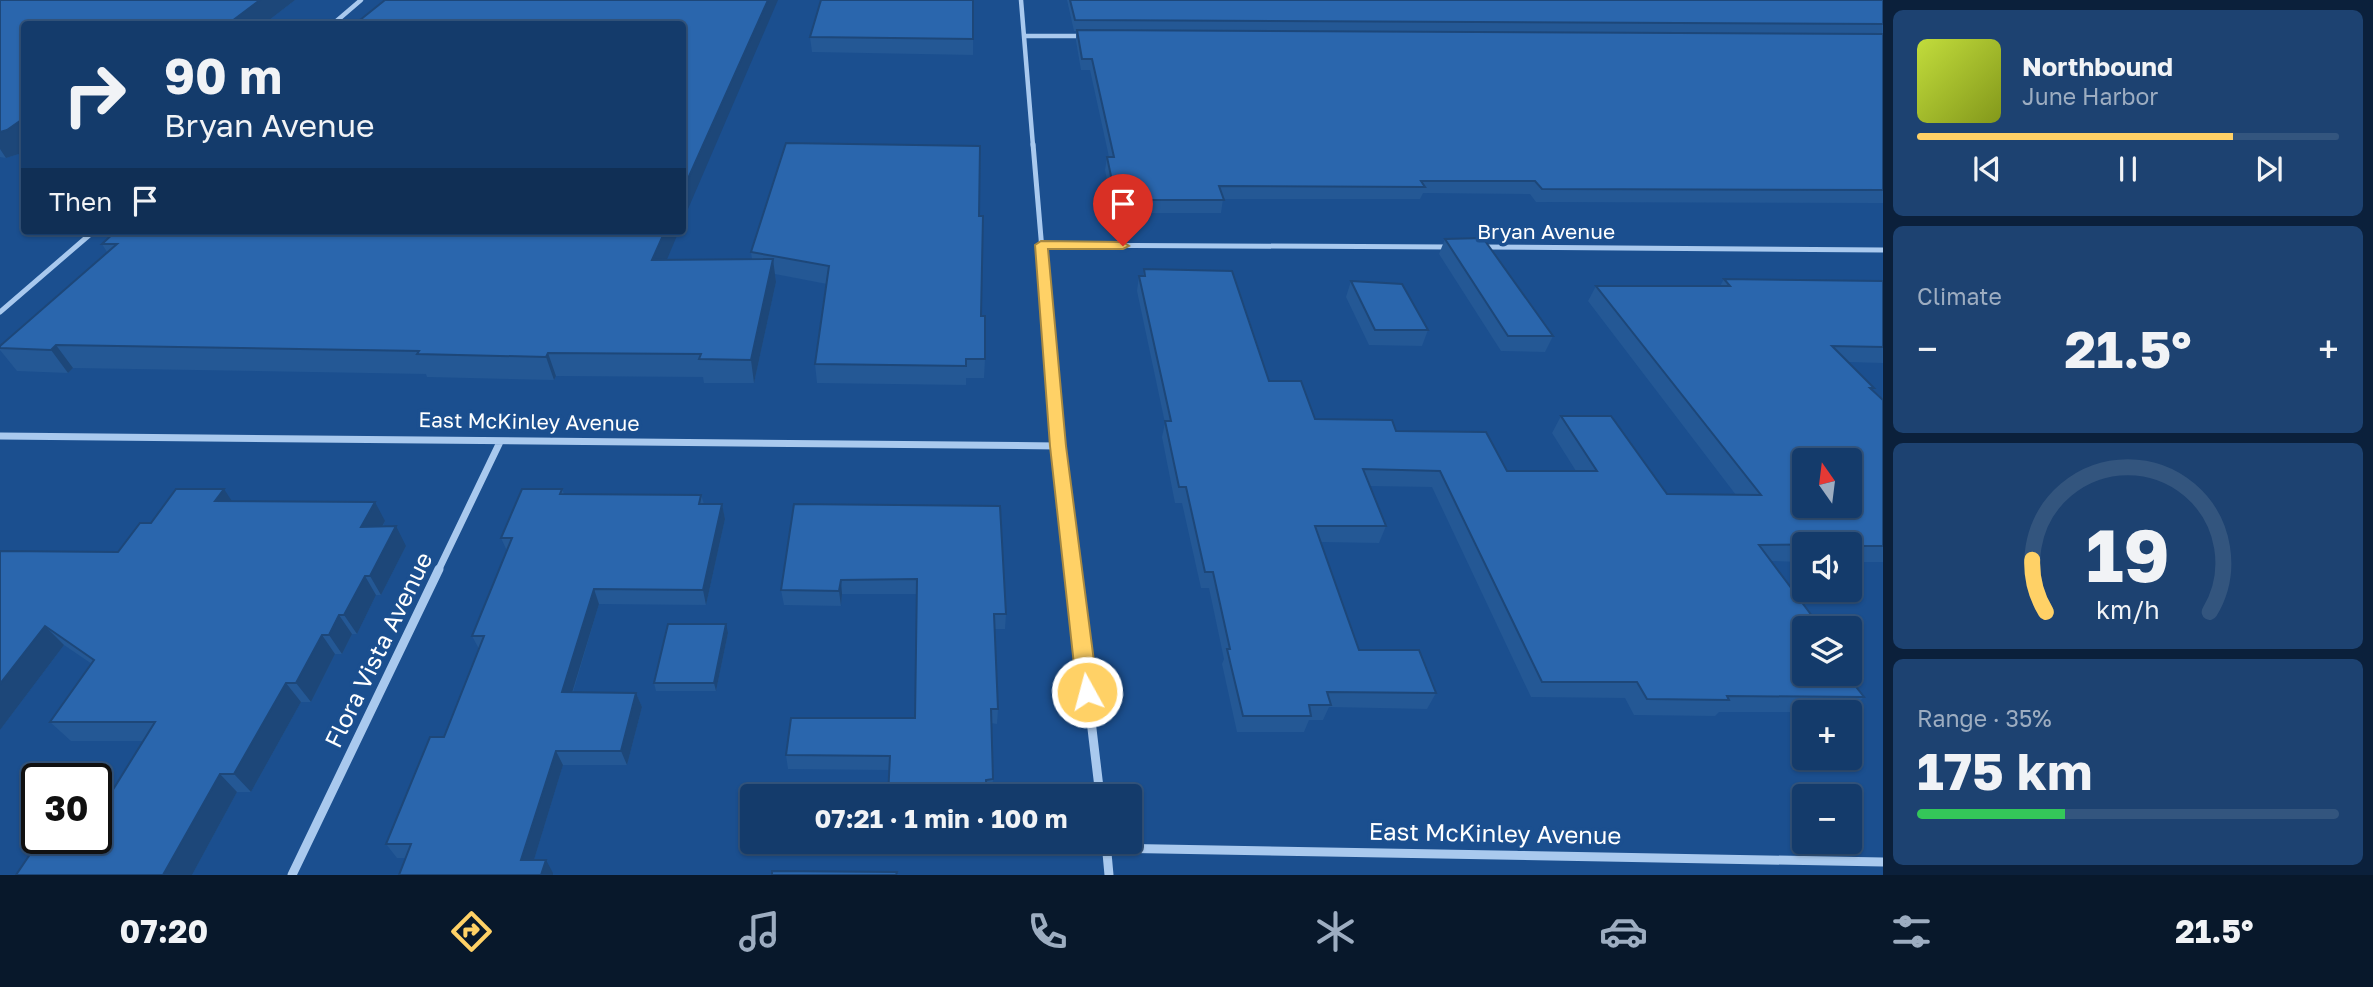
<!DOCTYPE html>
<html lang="en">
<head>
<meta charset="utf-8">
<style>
  body { margin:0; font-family:"Golos Text",sans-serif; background:#1d4271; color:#f1f3f6; height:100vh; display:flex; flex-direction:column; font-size:26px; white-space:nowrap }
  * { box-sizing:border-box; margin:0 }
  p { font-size:23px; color:#9dadc1 }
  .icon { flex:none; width:38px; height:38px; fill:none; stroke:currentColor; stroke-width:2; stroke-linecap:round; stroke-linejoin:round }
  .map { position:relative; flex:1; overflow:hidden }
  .side { display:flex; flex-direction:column; gap:10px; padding:10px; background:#0b203b; width:490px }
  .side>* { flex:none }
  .banner { position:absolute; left:21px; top:21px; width:665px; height:214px; border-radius:7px; box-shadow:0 2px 5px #0004,0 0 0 2px #33557e; background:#143b6b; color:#f1f3f6; overflow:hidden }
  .needle { width:46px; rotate:346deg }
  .tools { position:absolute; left:1792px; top:448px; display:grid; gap:14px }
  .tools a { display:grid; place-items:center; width:70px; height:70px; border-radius:7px; background:#143b6b; box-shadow:0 2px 5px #0004,0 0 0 2px #33557e; font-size:35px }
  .speed { position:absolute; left:21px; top:763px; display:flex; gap:14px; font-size:35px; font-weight:700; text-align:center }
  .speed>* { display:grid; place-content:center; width:91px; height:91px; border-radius:50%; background:#143b6b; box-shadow:0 2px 5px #0004,0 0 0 2px #33557e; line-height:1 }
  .speed .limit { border:4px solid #111; border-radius:10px; background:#fff; color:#111 }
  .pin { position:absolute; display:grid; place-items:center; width:60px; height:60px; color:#fff; margin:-72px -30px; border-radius:50% 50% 50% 0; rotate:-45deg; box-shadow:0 0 7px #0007 }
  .pin .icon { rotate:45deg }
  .me { position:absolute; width:77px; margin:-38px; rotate:353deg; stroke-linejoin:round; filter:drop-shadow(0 0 5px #0008) }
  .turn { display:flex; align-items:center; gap:24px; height:147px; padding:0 28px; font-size:32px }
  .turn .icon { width:91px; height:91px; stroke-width:2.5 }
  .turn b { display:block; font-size:49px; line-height:60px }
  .then { display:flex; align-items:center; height:66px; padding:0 28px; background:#0003; gap:14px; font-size:26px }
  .big { font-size:52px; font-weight:700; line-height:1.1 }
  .side .card { flex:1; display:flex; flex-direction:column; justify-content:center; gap:10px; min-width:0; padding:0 24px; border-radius:10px; background:#1d4271 }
  .side .dial { align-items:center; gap:0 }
  .dial svg { height:182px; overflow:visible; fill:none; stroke:#33557e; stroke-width:7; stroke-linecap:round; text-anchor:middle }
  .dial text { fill:#f1f3f6; stroke:none }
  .song { display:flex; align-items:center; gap:21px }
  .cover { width:84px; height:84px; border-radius:10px; background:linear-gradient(135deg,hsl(70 70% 55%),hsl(70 70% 35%)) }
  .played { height:7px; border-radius:4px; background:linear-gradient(90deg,#ffd166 75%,#33557e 75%) }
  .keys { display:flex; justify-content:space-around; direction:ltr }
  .heat { display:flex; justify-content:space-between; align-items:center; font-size:38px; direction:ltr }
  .charge { height:10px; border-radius:5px; background:linear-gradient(90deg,#34c759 35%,#33557e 0) }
  .trip { position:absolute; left:740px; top:784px; width:402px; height:70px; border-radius:7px; background:#143b6b; box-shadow:0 2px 5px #0004,0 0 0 2px #33557e; font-weight:700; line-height:70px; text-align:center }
  .menu { display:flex; height:112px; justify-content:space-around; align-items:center; background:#08182b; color:#9dadc1 }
  .menu .icon { width:49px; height:49px }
  .menu .current { color:#ffd166 }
  .menu b { font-size:32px; color:#f1f3f6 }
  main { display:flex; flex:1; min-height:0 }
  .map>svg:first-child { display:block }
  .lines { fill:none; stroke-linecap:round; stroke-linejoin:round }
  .street-far3 { stroke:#a9c9ee; stroke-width:4.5 }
  .street-far2 { stroke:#a9c9ee; stroke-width:5 }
  .street-far1 { stroke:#a9c9ee; stroke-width:7 }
  .street { stroke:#a9c9ee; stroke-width:9 }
  .wall { fill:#245895 }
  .shaded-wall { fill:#1d4779 }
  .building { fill:#2a66ad; stroke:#1d4779; stroke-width:2; fill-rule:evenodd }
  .route { fill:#ffd166; stroke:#a68842; stroke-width:2 }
  .labels { text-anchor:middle; stroke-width:7; stroke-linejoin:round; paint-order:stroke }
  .street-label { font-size:21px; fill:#fff; stroke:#1b4f8f }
  .near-street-label { font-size:24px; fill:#fff; stroke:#1b4f8f }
</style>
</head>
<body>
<main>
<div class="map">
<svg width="1883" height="875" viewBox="0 0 1883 875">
  <rect width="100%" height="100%" fill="#1b4f8f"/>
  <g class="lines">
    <path class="street-far3" d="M 1021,0 L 1033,146
      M 333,24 L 361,0
      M 1025,36 L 1084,36"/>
    <path class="street-far2" d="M 1033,144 L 1049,332
      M 1041,245 L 1450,247
      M 1483,247 L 1883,250
      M 0,312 L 94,231"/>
    <path class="street-far1" d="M 1048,331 L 1058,446 L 1073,571
      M 0,436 L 1058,446
      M 438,571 L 500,442"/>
    <path class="street" d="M 1073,569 L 1100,796
      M 1106,842 L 1109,875
      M 1106,848 L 1883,862
      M 292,875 L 439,569"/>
  </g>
  <path class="wall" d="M 0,0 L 295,0 L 264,24 L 24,24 L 24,152 L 22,153 L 6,158 L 0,157 Z
    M 973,0 L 973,55 L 812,52 L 810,37 Z
    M 1067,0 L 1883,0 L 1883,203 L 1536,202 L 1530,194 L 1423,193 L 1420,199 L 1223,199 L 1221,213 L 1114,213 L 1105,170 L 1107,157 L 1109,157 L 1090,70 L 1081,70 L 1076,41 L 1076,31 L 1074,31 Z
    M 979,216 L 981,316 L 985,359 L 984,378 L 966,378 L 966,385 L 817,383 L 815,364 L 827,284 L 775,274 L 776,282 L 754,383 L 704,383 L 703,377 L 556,376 L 554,380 L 427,377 L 426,374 L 73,368 L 68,373 L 17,371 L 0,350 L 0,346 L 107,252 L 102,244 L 667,260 L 752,259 L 751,252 Z
    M 1445,239 L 1553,336 L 1545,352 L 1501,351 L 1439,254 Z
    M 1144,269 L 1269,381 L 1315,419 L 1396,431 L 1507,471 L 1576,471 L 1552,433 L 1561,416 L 1667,494 L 1736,495 L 1588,301 L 1596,286 L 1720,286 L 1724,279 L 1883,281 L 1883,363 L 1848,362 L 1874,388 L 1872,390 L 1883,400 L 1883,562 L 1850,562 L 1850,544 L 1804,544 L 1804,562 L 1771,561 L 1804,628 L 1864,697 L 1848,712 L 1719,712 L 1715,716 L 1634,715 L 1625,698 L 1531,697 L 1432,487 L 1369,486 L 1386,526 L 1379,543 L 1321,542 L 1359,650 L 1436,693 L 1427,709 L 1329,707 L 1323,720 L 1309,720 L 1304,732 L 1237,732 L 1222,664 L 1224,659 L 1209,588 L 1201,588 L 1182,503 L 1175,503 L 1162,437 L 1165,423 L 1137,291 L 1139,276 L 1143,276 Z
    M 1351,281 L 1428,330 L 1422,346 L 1369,345 L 1346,297 Z
    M 562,489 L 564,494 L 701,495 L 704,504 L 722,504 L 725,519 L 706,605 L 599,604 L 573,692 L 636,693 L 642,707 L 627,765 L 563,765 L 534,860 L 553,873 L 406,858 L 397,858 L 386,844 L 444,737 L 479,649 L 472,636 L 507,551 L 501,538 Z
    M 232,501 L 385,521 L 383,526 L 406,546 L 381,595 L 376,595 L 357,634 L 352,634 L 342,654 L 335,654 L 311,702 L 301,702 L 251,792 L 237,792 L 192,875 L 16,875 L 96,838 L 144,741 L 71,741 L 50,722 L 92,664 L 64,645 L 0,730 L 0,551 L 118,552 Z
    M 794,504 L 1006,614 L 1005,629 L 995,629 L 998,709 L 997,724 L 991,723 L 993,779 L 992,793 L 987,794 L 889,770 L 788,769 L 786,755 L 915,718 L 917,594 L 842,594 L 841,606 L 784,605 L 781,590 Z
    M 728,633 L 716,691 L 656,691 L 654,683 Z"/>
  <path class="shaded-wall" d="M 260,0 L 295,0 L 264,24 L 228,24 Z
    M 768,0 L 778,0 L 682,223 L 682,192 Z
    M 24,118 L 24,152 L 22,153 L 6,158 L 0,149 L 0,132 Z
    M 665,231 L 679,231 L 657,283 L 652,260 Z
    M 773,259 L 776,282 L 754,383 L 751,360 Z
    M 56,345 L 73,368 L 68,373 L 51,350 Z
    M 548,353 L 556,376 L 554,380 L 546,357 Z
    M 224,489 L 237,509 L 215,501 Z
    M 375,502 L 385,521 L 372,546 L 361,527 Z
    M 722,504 L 725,519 L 706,605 L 703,590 Z
    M 396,526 L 406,546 L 381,595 L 370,576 Z
    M 365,576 L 376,595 L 357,634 L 344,615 Z
    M 841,580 L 842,594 L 841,606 L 839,591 Z
    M 594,589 L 599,604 L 568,706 L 562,692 Z
    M 339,615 L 352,634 L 342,654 L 329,635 Z
    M 726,624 L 728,633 L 716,691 L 714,683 Z
    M 45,626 L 64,645 L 0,730 L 0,684 Z
    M 322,635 L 335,654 L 311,702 L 296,683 Z
    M 286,683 L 301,702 L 251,792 L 234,774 Z
    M 636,693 L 642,707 L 627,765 L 621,751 Z
    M 556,751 L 563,765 L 530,873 L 521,860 Z
    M 220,774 L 237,792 L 192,875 L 163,875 Z
    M 546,860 L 553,873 L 553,875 L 541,875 Z"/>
  <path class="building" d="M 0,0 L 260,0 L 228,24 L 24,24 L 24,118 L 7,130 L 0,132 Z
    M 385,0 L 768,0 L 682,192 L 682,24 L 355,24 Z
    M 821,0 L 973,0 L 973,39 L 810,37 Z
    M 1070,0 L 1883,0 L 1883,24 L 1075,20 Z
    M 1077,30 L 1883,34 L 1883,190 L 1542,189 L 1535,181 L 1421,181 L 1425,187 L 1219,186 L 1224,200 L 1116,200 L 1107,157 L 1114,157 L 1092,59 L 1082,59 Z
    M 786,143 L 980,146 L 979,216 L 983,216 L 981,316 L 985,316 L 985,359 L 966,359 L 966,366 L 815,364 L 829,266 L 751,252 Z
    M 116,231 L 665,231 L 652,260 L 773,259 L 751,360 L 699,359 L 701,354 L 548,353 L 546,357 L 417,354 L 419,351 L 56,345 L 51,350 L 0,348 L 0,346 L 117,244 L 102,244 Z
    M 1483,238 L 1553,336 L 1508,336 L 1445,239 Z
    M 1144,269 L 1232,271 L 1269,381 L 1301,381 L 1315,419 L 1392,420 L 1396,431 L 1486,432 L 1507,471 L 1597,471 L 1561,416 L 1611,416 L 1667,494 L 1761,495 L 1596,286 L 1730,286 L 1724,279 L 1883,281 L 1883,347 L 1832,346 L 1874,388 L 1870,388 L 1883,400 L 1883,546 L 1850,546 L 1850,544 L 1759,545 L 1821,628 L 1804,628 L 1804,674 L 1846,674 L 1864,697 L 1727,696 L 1729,700 L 1647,699 L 1637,682 L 1542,682 L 1440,471 L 1363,469 L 1386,526 L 1315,526 L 1359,650 L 1419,650 L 1436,693 L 1327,692 L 1331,705 L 1309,705 L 1311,716 L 1243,716 L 1227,649 L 1230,649 L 1213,572 L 1205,572 L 1186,487 L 1179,487 L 1165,421 L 1171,421 L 1139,276 L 1145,276 ZM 1804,460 L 1850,460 L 1850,506 L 1804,506 Z
    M 1351,281 L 1402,284 L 1428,330 L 1375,330 Z
    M 176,489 L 224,489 L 215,501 L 375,502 L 361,527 L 396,526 L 370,576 L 365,576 L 344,615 L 339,615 L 329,635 L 322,635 L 296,683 L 286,683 L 234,774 L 220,774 L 163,875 L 16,875 L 41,838 L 96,838 L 96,817 L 155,722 L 50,722 L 94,660 L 45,626 L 0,684 L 0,551 L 118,552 L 140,523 L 151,523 Z
    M 522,489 L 562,489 L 560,494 L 701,495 L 699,504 L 722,504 L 703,590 L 594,589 L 562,692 L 636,693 L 621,751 L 556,751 L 521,860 L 546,860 L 541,875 L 399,875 L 411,844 L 386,844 L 430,737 L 444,737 L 484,636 L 472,636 L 512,538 L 501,538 Z
    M 794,504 L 1000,506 L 1006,614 L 994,614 L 998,709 L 991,709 L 993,779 L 986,780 L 987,796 L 888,796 L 890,756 L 786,755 L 791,718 L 915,718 L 917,579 L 841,580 L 839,591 L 781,590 Z
    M 668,624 L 726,624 L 714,683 L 654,683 Z
    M 772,871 L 897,872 L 896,875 L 772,875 Z"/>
  <path class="route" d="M 1041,241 L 1123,242 L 1129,246 L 1123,249 L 1048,249 L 1066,446 L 1098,692 L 1095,699 L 1087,701 L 1080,699 L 1077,692 L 1050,446 L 1035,245 Z"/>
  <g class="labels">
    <g class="street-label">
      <text x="1546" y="239">Bryan Avenue</text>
      <text transform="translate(529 422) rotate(1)" y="7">East McKinley Avenue</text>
    </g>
    <g class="near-street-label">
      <text transform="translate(379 650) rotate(-64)" y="8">Flora Vista Avenue</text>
      <text transform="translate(1495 834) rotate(1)" y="8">East McKinley Avenue</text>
    </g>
  </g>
</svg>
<div class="tools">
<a><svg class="needle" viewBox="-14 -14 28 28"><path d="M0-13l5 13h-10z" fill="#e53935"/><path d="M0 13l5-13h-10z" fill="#9dadc1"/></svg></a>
<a><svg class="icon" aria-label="sound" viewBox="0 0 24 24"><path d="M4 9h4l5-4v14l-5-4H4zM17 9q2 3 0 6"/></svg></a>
<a><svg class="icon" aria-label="layers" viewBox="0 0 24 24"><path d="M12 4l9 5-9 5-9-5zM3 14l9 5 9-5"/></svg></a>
<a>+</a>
<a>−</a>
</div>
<div class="speed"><div class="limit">30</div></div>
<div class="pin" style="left:1123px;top:246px;background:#d93025"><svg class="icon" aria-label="arrive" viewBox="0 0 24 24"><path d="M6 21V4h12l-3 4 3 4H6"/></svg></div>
<svg class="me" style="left:1087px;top:692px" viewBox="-20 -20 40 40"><circle r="17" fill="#ffd166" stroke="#fff" stroke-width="3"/><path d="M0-11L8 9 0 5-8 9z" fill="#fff"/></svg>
<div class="trip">07:21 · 1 min · 100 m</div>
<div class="banner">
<div class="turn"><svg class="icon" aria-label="right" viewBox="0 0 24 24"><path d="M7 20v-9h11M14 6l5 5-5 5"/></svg><div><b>90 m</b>Bryan Avenue</div></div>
<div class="then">Then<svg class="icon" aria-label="arrive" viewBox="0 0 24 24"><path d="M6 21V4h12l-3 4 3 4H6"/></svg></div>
</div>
</div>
<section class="side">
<div class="card">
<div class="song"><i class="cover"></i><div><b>Northbound</b><p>June Harbor</p></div></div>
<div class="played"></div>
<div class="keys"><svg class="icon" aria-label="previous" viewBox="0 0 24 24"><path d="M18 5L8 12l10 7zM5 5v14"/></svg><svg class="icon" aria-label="pause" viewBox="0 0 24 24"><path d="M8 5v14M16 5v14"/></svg><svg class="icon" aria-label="next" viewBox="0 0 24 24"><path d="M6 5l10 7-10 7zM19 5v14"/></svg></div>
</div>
<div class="card"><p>Climate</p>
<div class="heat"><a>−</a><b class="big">21.5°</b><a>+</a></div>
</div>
<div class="card dial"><svg viewBox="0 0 100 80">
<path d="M14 69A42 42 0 1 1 86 69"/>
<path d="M14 69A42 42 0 0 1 8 46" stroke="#ffd166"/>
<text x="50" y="56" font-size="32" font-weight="700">19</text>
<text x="50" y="72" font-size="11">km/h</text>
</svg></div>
<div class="card"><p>Range · 35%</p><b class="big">175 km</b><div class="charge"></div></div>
</section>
</main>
<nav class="menu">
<b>07:20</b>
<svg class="icon current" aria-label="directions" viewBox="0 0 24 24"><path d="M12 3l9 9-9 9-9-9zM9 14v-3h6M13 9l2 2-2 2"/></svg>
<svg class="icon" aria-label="music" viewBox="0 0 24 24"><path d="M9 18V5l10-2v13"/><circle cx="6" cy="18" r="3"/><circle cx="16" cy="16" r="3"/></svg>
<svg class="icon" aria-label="phone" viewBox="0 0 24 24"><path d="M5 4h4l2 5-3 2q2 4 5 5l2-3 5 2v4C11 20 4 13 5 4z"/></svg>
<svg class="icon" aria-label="climate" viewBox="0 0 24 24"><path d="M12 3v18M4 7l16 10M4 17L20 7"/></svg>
<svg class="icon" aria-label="car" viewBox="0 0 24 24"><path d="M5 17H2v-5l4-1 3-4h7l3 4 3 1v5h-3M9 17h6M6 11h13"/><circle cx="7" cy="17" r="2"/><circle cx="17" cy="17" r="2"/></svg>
<svg class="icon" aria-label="filters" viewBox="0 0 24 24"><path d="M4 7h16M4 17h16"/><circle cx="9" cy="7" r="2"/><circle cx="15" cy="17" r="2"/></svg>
<b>21.5°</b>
</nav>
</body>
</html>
